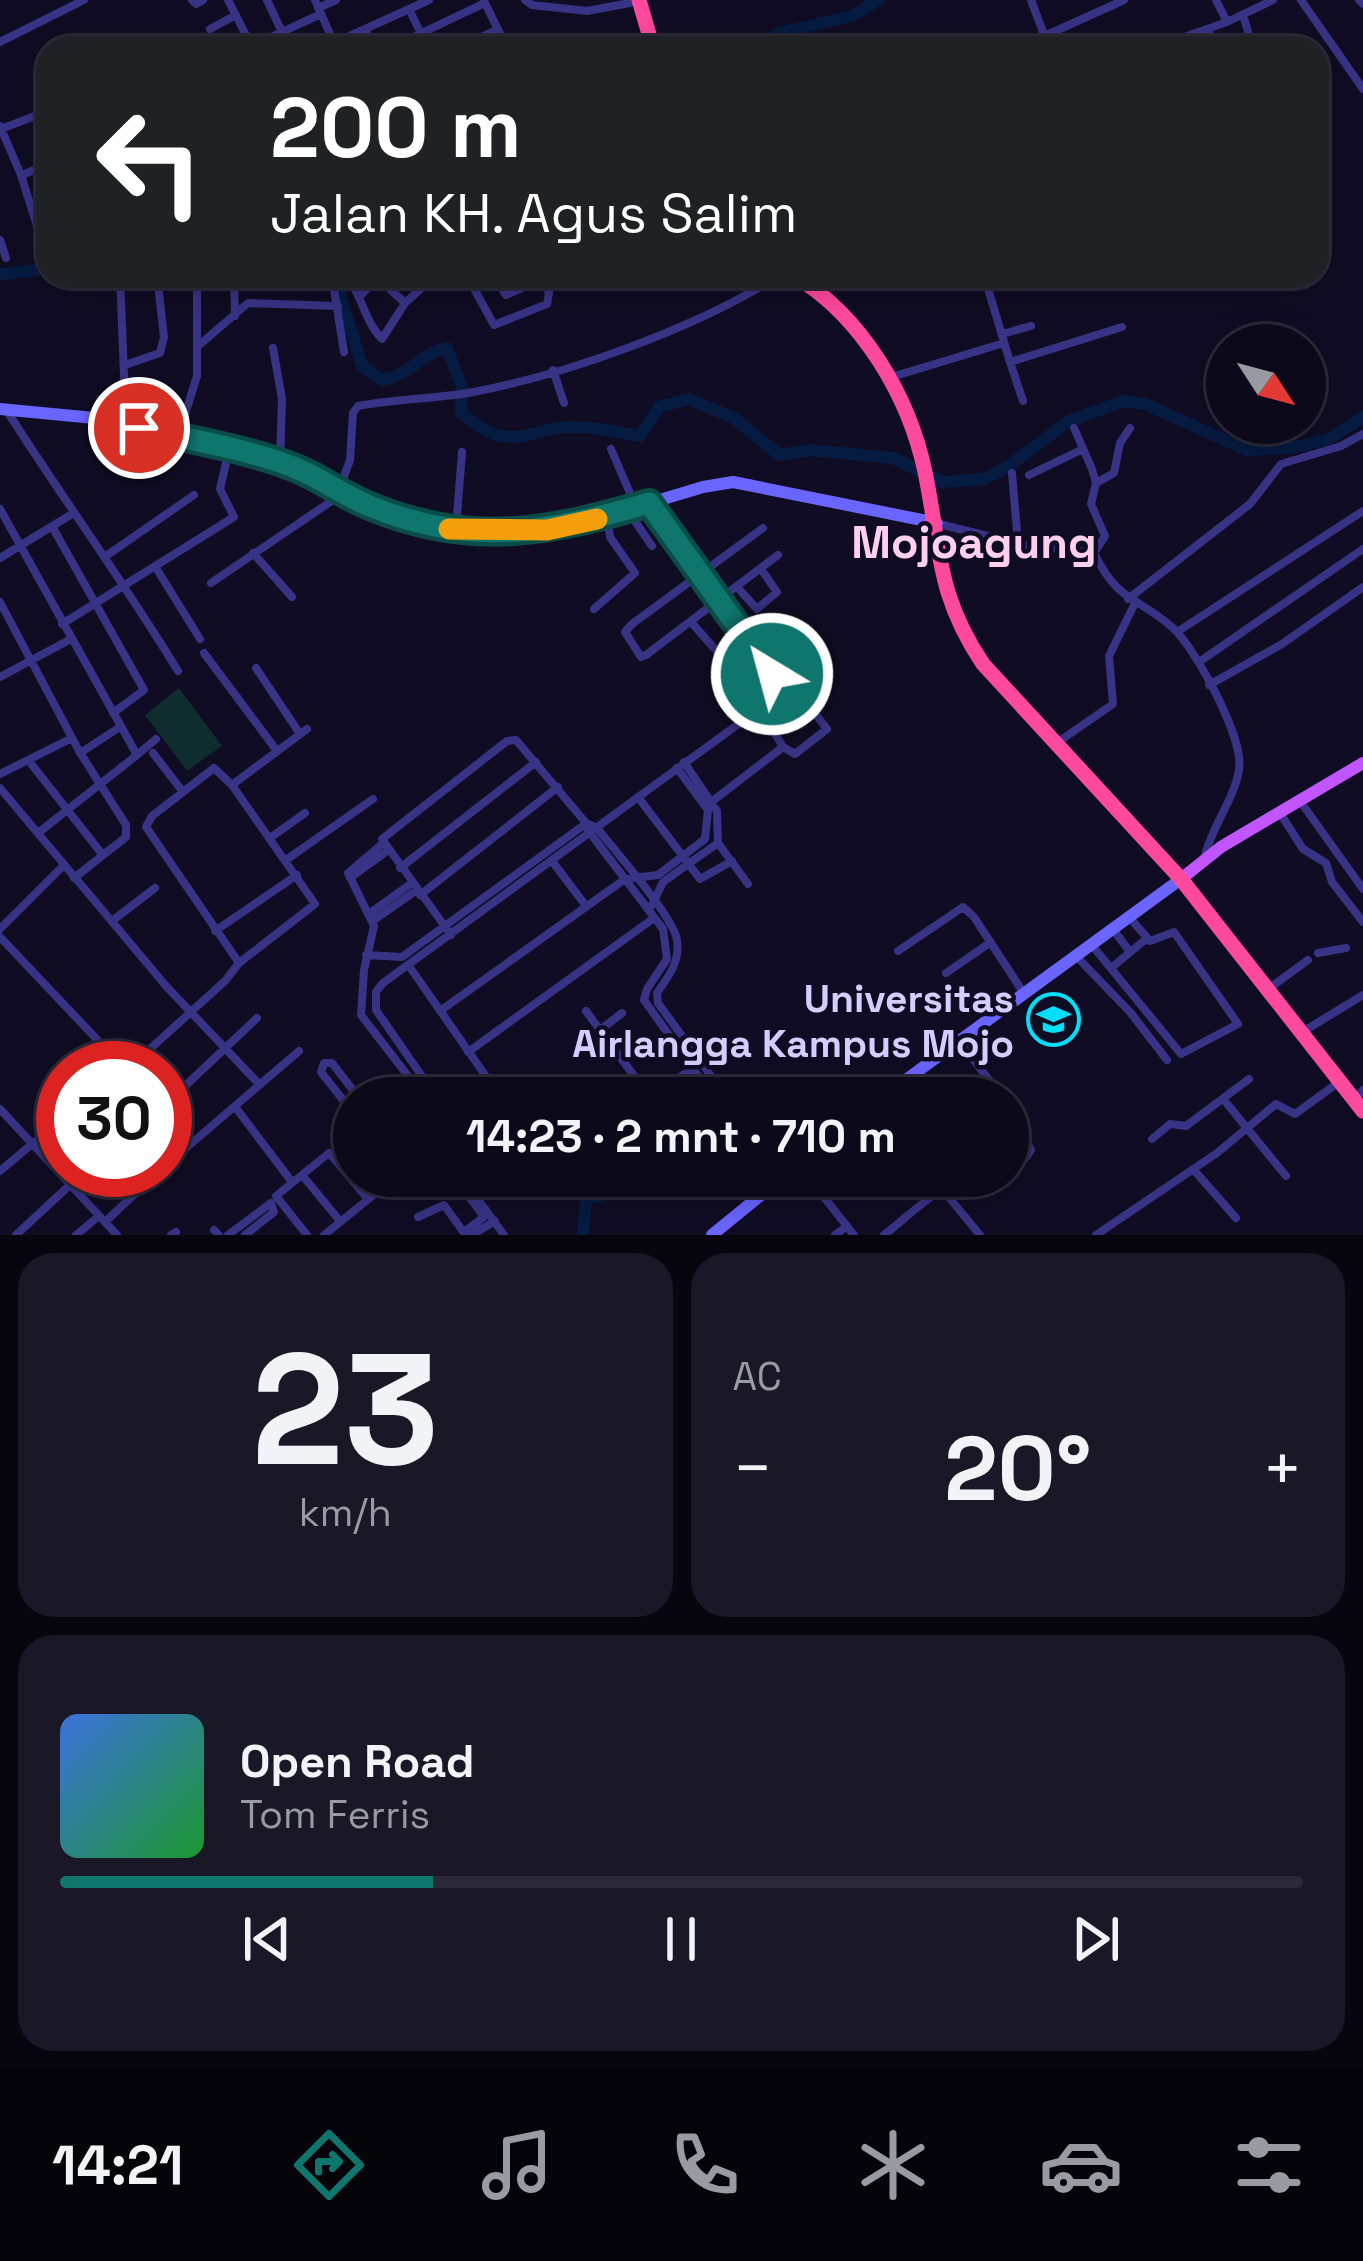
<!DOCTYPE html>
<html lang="id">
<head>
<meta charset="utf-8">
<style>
  body { margin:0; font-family:"Space Grotesk",sans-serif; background:#1a1727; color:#f1f3f6; height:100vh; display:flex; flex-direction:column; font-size:45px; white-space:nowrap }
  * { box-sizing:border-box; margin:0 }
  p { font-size:39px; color:#9a9aa2 }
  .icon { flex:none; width:66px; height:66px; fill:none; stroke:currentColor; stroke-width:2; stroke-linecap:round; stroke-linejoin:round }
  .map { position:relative; height:1235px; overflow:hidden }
  .sheet { display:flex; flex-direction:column; gap:18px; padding:18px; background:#07050e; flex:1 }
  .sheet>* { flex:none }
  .guide { position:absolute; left:36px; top:36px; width:1293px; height:252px; border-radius:36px; box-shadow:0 6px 30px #0003,0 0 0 3px #2c2a39; background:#202124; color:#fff; overflow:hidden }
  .needle { width:78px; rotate:126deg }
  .fabs { position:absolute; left:1206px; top:324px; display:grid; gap:24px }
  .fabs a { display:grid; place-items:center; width:120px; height:120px; border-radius:50%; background:#0c091a; box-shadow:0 6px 30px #0003,0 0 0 3px #2c2a39; font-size:60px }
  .speed { position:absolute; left:36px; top:1041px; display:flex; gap:24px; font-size:60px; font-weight:700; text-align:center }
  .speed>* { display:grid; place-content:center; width:156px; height:156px; border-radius:50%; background:#0c091a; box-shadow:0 6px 30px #0003,0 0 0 3px #2c2a39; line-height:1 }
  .speed .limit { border:18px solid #d22; background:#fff; color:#111 }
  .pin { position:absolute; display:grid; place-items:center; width:102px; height:102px; color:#fff; margin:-51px; border:6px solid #fff; border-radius:50%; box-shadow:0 3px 12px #0007 }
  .me { position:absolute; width:132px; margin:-66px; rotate:323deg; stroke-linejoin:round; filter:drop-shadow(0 0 9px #0008) }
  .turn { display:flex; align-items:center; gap:42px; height:252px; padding:0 36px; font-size:54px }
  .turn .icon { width:156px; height:156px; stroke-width:2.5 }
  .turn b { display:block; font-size:84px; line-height:102px }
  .big { font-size:90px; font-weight:800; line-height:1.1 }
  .sheet .tile { flex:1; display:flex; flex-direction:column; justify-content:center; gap:18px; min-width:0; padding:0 42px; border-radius:36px; background:#1a1727 }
  .sheet .dial { align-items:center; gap:0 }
  .dial b { font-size:156px; line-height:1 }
  .song { display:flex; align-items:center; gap:36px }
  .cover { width:144px; height:144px; border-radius:18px; background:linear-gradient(135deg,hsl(220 70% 55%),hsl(130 70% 35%)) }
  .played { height:12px; border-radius:6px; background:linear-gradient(90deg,#0f766e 30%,#2c2a39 30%) }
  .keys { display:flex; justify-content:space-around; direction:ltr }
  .heat { display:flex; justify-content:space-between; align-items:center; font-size:66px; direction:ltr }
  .sheet .tiles { flex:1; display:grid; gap:18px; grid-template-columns:1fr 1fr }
  .tile:last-child { grid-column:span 2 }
  .trip { position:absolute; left:333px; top:1077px; width:696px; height:120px; border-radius:60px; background:#0c091a; box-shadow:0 6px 30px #0003,0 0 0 3px #2c2a39; font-weight:800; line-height:120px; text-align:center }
  .dock { display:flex; height:192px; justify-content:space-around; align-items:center; background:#05040a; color:#9a9aa2 }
  .dock .icon { width:84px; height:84px }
  .dock .selected { color:#0f766e }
  .dock b { font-size:54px; color:#f1f3f6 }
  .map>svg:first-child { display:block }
  .green { fill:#0f2d2c }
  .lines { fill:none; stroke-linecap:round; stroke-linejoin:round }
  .river { stroke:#061b42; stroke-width:12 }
  .street { stroke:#383485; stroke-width:8 }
  .secondary { stroke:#6a65ff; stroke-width:12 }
  .primary { stroke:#c155ff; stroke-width:12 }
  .highway { stroke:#ff499f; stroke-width:15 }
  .route-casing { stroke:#0a4d48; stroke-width:30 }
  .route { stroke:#0f766e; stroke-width:21 }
  .slow { stroke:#f59e0b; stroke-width:21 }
  .labels { text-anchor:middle; stroke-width:9; stroke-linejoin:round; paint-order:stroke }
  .poi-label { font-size:39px; font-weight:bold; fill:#d4ceff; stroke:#100c23; text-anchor:end }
  .quarter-label { font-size:45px; font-weight:bold; fill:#ffd0ee; stroke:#100c23 }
</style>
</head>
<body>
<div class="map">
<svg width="1363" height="1235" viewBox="0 0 1363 1235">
  <rect width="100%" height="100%" fill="#100c23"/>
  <path class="green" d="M 179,688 L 222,746 L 187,771 L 145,715 Z"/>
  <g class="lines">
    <path class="river" d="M 756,48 L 779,33 L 852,16 L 878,0
      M 0,274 L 48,269
      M 334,276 L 362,366 L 382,380 C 409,376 421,353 447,348 L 462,388 L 461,413 C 517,460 525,424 581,427 C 600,428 620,433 640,436 L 659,407 L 689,399 L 734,418 L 779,455 L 810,450 L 893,458 L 942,482 L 985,479 L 1009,466 L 1069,421 L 1124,401 L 1145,404 L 1247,450 L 1292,448 L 1329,439 L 1363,417
      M 583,1235 L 586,1200 L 636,1185 L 687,1182 L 707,1176"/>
    <path class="street" d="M 192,0 L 196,4 L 203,0
      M 228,0 L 252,47
      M 267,0 L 282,32
      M 315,0 L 334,43
      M 525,0 L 532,5 L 587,11 L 640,1
      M 1031,0 L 1049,48
      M 1216,0 L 1227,22
      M 1301,0 L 1363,89
      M 1359,0 L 1363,4
      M 484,1 L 507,48
      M 318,8 L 336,0
      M 409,9 L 428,48
      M 1243,15 L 1253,48
      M 210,29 L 236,15
      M 365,29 L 374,48
      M 1208,30 L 1214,48
      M 0,42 L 84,0
      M 247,48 L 321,14
      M 323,48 L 429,0
      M 390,48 L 485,3
      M 458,48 L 498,29
      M 1018,48 L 1124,0
      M 1153,48 L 1227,22 L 1273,0
      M 0,126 L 21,175 L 43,245
      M 1,129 L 35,116
      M 22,175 L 48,164
      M 0,240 L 6,258
      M 120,276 L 126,424
      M 234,276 L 235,316
      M 327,276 L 334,289 L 344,352
      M 347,276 C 362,296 365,322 382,339 L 405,303 L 435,276
      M 467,276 L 494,325 L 547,304 L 549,293 L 541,276
      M 494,276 L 506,295 L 542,279
      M 378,278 L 405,303
      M 989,292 L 1010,362 L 1122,327
      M 361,295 L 380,276
      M 1002,334 L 1031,326
      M 197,347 L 248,303 L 338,306
      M 273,348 L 282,399 L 280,463
      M 1010,362 L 1023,401
      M 125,365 L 160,353 L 164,337 L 157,276
      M 553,370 L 564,403
      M 895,376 L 1004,343
      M 7,411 C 63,499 124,582 178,671
      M 1074,428 L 1092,469 L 1096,483 L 1091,504 L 1105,536 L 1094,553
      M 178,437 L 197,376 L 197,276
      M 611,449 L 636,507
      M 1012,473 L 1018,543
      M 1029,475 L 1083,449
      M 1096,483 L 1114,473 L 1120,443 L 1130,428
      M 650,504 L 772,674 L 751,690 L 691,622
      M 0,509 L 137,755 L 38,833
      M 628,511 L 652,546
      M 939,524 L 1025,545 L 1094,553 C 1119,604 1136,595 1173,628 C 1196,649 1245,740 1239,770 C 1234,800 1212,826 1205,856
      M 53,528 L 144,690 L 113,713
      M 763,528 L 632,624 L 625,632 L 641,657 L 646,655 L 778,555
      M 456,529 L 462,452
      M 253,553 L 292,597
      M 106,556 L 194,495
      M 0,558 L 72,514
      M 156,568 L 200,639
      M 211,583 L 336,498 L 350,460 L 353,413 L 358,406 C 394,399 431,399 468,393 C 563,376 697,328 778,276
      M 737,587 L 757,609 L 777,592 L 761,569
      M 1128,599 L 1250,504 L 1281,464 L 1341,446 L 1363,434
      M 0,602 L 79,751 L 126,825 L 126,837 L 74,878
      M 594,609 L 635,573 L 610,537 L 607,518
      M 62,624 L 234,517 L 220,489 L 229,450
      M 1177,632 L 1363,511
      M 204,653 L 277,751
      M 1199,662 L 1363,549
      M 256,668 L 300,734
      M 0,677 L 71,639
      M 1209,685 L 1282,644 L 1363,587
      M 1061,740 L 1113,704 L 1109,656 L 1135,603
      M 80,753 L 120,727
      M 153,753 L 183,792
      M 137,755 L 156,739
      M 29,761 L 102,854
      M 0,774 L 72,738
      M 232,785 L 307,729
      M 0,788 L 166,986 L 259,1084
      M 638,797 L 700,879 L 732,861
      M 1300,801 L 1363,889
      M 706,806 L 783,747 L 795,754 L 827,729 L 804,699 L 767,722
      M 1280,813 L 1303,849 L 1326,863 L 1332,882 L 1363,922
      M 586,823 L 597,828 C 614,850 674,917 677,940 C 680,962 669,976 657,993 L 658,1003 L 727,1098
      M 270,838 L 305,813
      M 718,843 L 748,884
      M 382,844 L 348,873 L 374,926 L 364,970 L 361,1015 L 425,1098
      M 286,860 L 373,799
      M 552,861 L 586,906
      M 400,868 L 536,762
      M 350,878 L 387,851
      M 420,895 L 558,787
      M 652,905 L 663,882 L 718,843 L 717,811 L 684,762
      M 370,913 L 412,883
      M 374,920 L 417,890
      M 112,921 L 155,888
      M 1112,928 L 1130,952
      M 0,929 L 63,866
      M 215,931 L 297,875
      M 451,935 L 382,839 L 507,741 L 516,740 L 586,823 L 584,825 L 663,929 L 667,959 L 647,989 L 644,1000 L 714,1098
      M 0,937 L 124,1068
      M 1091,944 L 1181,1054 L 1238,1024 L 1174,932 L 1150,941 L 1129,917
      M 898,951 L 963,907 L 974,917 L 1023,992
      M 1318,953 L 1346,948
      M 366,955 L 402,957 L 584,825
      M 1075,955 L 1130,1012 L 1167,1060
      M 409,966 L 485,1075
      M 1111,968 L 1146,939
      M 946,973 L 991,942
      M 1267,990 L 1308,960
      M 440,1011 L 625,879 L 658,875 L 705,839 L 708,810 L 677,768
      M 586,1011 L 646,1092 L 657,1093 L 696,1066
      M 1309,1028 L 1363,995
      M 600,1030 L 622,1013
      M 959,1041 L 1003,1098
      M 468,1052 L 654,918
      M 129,1068 L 225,981 L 239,963 L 315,904 L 232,785 L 214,768 L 152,816 L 146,827 L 239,963
      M 1360,1093 L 1363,1090
      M 437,1098 L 376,1010 L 376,992 L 383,983 L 744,720 C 766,713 773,731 783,747
      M 1224,1100 L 1286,1176
      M 165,1105 L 257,1018
      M 1008,1106 L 1031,1150 L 1024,1160 L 1008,1166
      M 236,1108 L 292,1182
      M 0,1109 L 117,1235
      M 354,1114 L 321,1072 L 324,1063 L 332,1063 L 359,1098
      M 1152,1139 L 1170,1124 L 1186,1126 L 1249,1079
      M 165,1166 L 299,1051
      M 1193,1169 L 1236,1218
      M 0,1171 L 63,1118
      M 302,1175 L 340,1221
      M 454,1176 L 484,1217 L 464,1232
      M 461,1176 L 504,1235
      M 807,1176 L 854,1235
      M 942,1189 L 980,1235
      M 418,1217 L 444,1205 L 465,1234
      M 105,1222 L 160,1170
      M 214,1230 L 219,1235
      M 16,1235 L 71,1184
      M 76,1235 L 99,1216
      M 171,1235 L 176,1232
      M 228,1235 L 271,1203 L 274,1212 L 245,1235
      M 307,1235 L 276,1196 L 329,1153 L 367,1198
      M 324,1235 L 397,1176
      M 472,1235 L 495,1221
      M 835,1235 L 847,1226
      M 884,1235 C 913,1213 940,1182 977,1176
      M 1096,1235 L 1217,1153 L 1276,1104 L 1295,1114 L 1339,1082"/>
    <path class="secondary" d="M 0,409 L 94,418 L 202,442 L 294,468 L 395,516 L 456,530 L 547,530 L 580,524 L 703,487 L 733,482 L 937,523
      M 881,1098 L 1181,879
      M 712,1235 L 784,1176"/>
    <path class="primary" d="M 1181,879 L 1221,847 L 1363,763"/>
    <path class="highway" d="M 639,0 L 653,48
      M 795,276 C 862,317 909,396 925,472 C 941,549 936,594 983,664 L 1181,879 L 1363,1111"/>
  </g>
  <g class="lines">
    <defs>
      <path id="route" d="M 139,428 C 191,440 249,449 298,469 C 324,480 346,497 372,507 C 473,548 549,532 649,503 L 772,674"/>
    </defs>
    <use href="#route" class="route-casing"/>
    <use href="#route" class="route"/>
    <path class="slow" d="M 449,529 L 547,530 L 597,519"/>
  </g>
  <defs>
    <symbol id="university-ring" viewBox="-11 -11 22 22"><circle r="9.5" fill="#100c23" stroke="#00def9" stroke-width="1.5"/><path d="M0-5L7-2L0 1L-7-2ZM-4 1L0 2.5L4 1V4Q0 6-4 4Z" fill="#00def9"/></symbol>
  </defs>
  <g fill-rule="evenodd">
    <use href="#university-ring" x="1024" y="990" width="59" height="59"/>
  </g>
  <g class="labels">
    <g class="poi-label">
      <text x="1014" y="1012">Universitas<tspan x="1014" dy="45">Airlangga Kampus Mojo</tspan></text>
    </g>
    <g class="quarter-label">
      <text x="974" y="558">Mojoagung</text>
    </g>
  </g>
</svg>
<div class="fabs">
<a><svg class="needle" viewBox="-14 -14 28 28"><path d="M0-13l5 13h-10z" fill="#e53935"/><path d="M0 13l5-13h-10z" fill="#9a9aa2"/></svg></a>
</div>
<div class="speed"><div class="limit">30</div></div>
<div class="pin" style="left:139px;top:428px;background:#d93025"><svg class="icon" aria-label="arrive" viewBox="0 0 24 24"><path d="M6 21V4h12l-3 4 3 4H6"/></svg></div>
<svg class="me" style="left:772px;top:674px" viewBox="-20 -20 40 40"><circle r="17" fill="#0f766e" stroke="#fff" stroke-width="3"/><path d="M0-11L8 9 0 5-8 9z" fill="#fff"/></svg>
<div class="trip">14:23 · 2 mnt · 710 m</div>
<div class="guide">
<div class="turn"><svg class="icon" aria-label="left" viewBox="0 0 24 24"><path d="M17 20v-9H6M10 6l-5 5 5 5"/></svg><div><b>200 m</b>Jalan KH. Agus Salim</div></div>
</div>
</div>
<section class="sheet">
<div class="tiles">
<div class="tile dial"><b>23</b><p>km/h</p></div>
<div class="tile"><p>AC</p>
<div class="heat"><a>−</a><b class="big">20°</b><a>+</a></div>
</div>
<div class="tile">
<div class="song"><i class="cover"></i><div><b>Open Road</b><p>Tom Ferris</p></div></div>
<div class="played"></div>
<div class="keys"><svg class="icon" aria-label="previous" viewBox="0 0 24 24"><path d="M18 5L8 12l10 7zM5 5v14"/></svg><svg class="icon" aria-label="pause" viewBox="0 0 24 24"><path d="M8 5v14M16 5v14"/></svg><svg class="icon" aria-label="next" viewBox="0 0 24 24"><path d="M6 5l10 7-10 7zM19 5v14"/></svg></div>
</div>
</div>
</section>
<nav class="dock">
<b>14:21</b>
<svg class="icon selected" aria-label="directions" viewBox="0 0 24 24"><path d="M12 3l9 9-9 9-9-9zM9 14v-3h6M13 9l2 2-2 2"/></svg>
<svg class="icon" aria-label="music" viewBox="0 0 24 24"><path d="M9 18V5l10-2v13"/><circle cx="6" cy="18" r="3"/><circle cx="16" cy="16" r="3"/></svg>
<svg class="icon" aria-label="phone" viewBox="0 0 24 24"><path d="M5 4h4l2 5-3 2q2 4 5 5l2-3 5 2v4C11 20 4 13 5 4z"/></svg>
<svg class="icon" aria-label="climate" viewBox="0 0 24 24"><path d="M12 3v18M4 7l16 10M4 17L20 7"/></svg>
<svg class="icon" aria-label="car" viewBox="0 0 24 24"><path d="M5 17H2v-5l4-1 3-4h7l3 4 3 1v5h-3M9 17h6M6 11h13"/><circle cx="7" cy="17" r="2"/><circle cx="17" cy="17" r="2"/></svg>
<svg class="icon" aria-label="filters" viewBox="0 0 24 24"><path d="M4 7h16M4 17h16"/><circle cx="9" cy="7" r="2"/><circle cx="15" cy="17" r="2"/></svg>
</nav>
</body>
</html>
